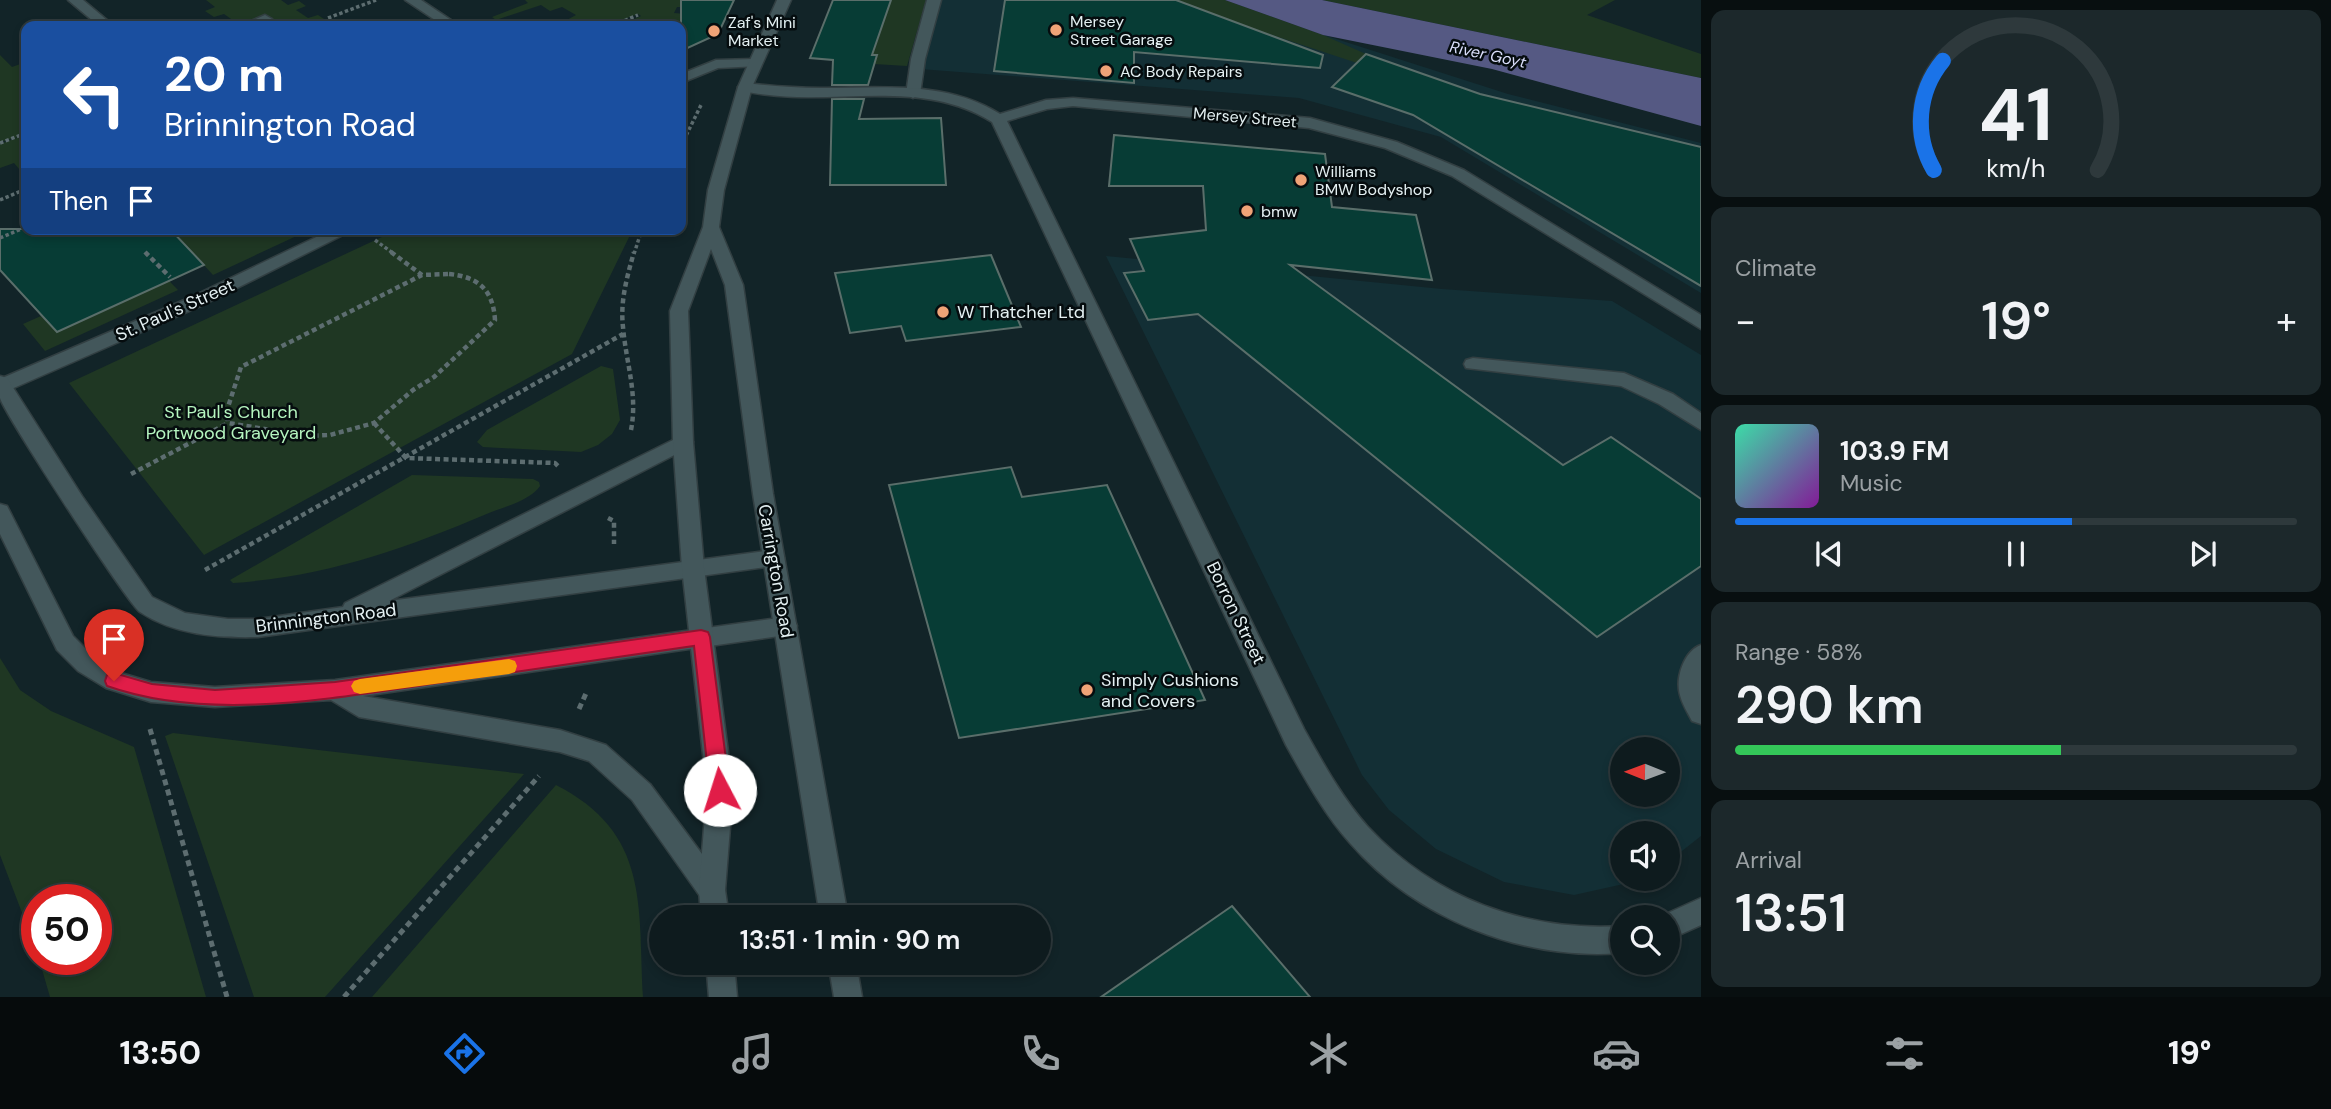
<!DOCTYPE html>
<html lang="en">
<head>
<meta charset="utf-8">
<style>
  body { margin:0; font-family:"DM Sans",sans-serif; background:#1c282b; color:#f1f3f6; height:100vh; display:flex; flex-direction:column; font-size:26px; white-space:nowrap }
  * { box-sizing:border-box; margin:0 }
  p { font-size:23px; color:#9ba1a4 }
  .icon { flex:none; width:38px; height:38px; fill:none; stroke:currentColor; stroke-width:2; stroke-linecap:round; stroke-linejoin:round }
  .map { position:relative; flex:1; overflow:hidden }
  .sheet { display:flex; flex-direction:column; gap:10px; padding:10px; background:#080f10; width:630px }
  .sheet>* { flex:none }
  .banner { position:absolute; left:21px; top:21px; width:665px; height:214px; border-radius:14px; box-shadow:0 4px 10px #0003,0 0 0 2px #2e393c; background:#1a4fa0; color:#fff; overflow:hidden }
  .needle { width:46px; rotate:271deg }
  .tools { position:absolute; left:1610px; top:737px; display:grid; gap:14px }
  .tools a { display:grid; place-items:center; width:70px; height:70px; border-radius:50%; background:#0e1b1e; box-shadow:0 4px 10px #0003,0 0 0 2px #2e393c; font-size:35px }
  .speed { position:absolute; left:21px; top:884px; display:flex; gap:14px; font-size:35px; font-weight:700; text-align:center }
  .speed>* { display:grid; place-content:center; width:91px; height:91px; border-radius:50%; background:#0e1b1e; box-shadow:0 4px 10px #0003,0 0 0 2px #2e393c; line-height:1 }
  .speed .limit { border:10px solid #d22; background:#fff; color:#111 }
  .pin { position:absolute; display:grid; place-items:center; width:60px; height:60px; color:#fff; margin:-72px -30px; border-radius:50% 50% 50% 0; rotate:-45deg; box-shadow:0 0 7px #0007 }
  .pin .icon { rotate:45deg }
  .me { position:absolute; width:77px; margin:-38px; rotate:355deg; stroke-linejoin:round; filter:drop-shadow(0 0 5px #0008) }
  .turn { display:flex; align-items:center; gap:24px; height:147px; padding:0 28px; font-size:32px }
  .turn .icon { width:91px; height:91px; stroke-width:2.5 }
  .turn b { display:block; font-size:49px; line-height:60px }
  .then { display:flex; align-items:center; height:66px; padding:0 28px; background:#0003; gap:14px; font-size:26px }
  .big { font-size:52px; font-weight:600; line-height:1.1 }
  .sheet .card { flex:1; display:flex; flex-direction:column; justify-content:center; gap:10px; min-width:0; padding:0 24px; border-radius:14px; background:#1c282b }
  .sheet .dial { align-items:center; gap:0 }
  .dial svg { height:182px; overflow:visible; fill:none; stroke:#2e393c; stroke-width:7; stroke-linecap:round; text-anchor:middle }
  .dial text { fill:#f1f3f6; stroke:none }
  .song { display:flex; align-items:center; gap:21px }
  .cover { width:84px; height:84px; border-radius:10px; background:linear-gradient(135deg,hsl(160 70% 55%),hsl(290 70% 35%)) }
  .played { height:7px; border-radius:4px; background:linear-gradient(90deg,#1a73e8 60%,#2e393c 60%) }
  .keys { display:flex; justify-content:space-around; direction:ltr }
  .heat { display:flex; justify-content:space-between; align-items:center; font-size:38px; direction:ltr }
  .charge { height:10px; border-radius:5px; background:linear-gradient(90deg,#34c759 58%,#2e393c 0) }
  .trip { position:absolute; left:649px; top:905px; width:402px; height:70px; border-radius:35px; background:#0e1b1e; box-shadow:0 4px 10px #0003,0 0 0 2px #2e393c; font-weight:600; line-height:70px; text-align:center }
  .dock { display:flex; height:112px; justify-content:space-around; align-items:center; background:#060b0c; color:#9ba1a4 }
  .dock .icon { width:49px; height:49px }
  .dock .on { color:#1a73e8 }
  .dock b { font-size:32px; color:#f1f3f6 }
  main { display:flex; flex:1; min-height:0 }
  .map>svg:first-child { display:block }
  .built { fill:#132f35; fill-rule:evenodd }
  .green { fill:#1f3723 }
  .water { fill:#555983 }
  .building { fill:#073c35; stroke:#5a6e6a; stroke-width:2 }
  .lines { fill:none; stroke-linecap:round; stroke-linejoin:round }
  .service-casing { stroke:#323f42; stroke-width:3 }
  .minor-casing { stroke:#323f42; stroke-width:3 }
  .tertiary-casing { stroke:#323f42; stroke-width:3 }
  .secondary-casing { stroke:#323f42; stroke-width:3 }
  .path-far2 { stroke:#5d6d70; stroke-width:3.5; stroke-dasharray:3.5 2.5; stroke-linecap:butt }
  .path-far1 { stroke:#5d6d70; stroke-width:4.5; stroke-dasharray:5 3.5; stroke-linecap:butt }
  .path { stroke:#5d6d70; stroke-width:5; stroke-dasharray:6 4.5; stroke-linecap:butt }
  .service { fill:#43575b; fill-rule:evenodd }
  .minor { fill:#43575b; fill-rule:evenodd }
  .tertiary { fill:#43575b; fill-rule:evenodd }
  .secondary { fill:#43575b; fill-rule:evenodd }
  .route { fill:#e11d48; stroke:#92132f; stroke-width:2 }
  .slow { fill:#f59e0b }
  .poi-dot { fill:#efa377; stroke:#050c0e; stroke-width:2.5 }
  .labels { text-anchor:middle; stroke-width:5; stroke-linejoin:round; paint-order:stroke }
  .far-poi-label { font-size:16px; fill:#e4f0f2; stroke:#050c0e; text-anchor:start }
  .far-water-label { font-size:16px; font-style:italic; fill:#dadefa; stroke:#050c0e }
  .far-street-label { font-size:16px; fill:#e4f0f2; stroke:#050c0e }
  .street-label { font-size:18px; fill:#e4f0f2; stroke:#050c0e }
  .poi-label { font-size:18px; fill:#e4f0f2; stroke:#050c0e; text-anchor:start }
  .park-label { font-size:18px; fill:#b5f5bf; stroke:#050c0e }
</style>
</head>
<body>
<main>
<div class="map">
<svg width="1701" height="997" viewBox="0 0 1701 997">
  <rect width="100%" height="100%" fill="#122428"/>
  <path class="built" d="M 939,0 L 1215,0 L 1508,94 L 1701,143 L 1701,293 L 1441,137 L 1299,98 L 920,69 Z
    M 1106,256 L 1442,289 L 1612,301 L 1701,355 L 1701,836 L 1668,862 L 1668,833 L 1622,833 L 1622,878 L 1646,879 L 1574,895 L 1504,882 L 1436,849 L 1389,810 L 1362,775 ZM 1622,749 L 1668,749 L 1668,794 L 1622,794 Z"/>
  <path class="green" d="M 206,0 L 281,0 L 288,5 L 299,1 L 306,6 L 296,10 L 308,18 L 318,15 L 330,23 L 321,26 L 255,26 L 271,20 L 264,16 L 235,26 L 225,26 L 234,21 L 224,14 L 214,17 L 205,11 L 215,7 Z
    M 525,0 L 682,0 L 689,7 L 677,7 L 674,13 L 686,14 L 682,23 C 668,29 639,30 626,23 L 641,16 L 638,14 L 616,22 L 623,26 L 575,26 L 565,21 L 576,15 L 562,7 L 550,11 L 541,5 L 496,20 L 492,17 L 528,3 Z
    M 890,0 L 926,0 L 907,66 L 874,64 L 876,55 L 859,54 L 863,41 L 877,42 L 881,30 L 868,28 Z
    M 1176,0 L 1225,0 L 1323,35 L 1366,54 L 1357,63 L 1230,21 Z
    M 1322,0 L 1615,0 L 1587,15 L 1701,54 L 1701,78 Z
    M 0,55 L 12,67 L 26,62 L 26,177 L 14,163 L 0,168 L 0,144 L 25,135 L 0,142 Z
    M 74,229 L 299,229 L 303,233 L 213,275 L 189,249 L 142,253 L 178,290 L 45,351 L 23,324 L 41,316 L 57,332 L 112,306 Z
    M 399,229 L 633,229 L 572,354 L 204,555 L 69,383 Z
    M 601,366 L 613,369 L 620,420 L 612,434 L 598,445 L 581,452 L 483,447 L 477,442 L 487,430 Z
    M 412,475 L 533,479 L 539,482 L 540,486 C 531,500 504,507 489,513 C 401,550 328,576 233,583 L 230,580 Z
    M 0,658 L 20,690 L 51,711 L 134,747 L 206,997 L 50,997 L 39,959 L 96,959 L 96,900 L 37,900 L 37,952 L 0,855 Z
    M 173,733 L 524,774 L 325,997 L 254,997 L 165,736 Z
    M 556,785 C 650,833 638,905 643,997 L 372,997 Z"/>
  <path class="water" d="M 1225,0 L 1322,0 L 1701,78 L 1701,126 L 1492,69 L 1323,35 Z"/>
  <path class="building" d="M 681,0 L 734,0 L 718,34 L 681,51 Z
    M 833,0 L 891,0 L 872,55 L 877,55 L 868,85 L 832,85 L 833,60 L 810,58 Z
    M 1005,0 L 1176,0 L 1323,55 L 1320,68 L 1134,52 L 1134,83 L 994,71 Z
    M 1366,54 L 1480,94 L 1701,147 L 1701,286 L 1413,115 L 1332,87 Z
    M 832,99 L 864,99 L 859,119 L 941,118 L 946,185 L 830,185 Z
    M 1114,135 L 1325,154 L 1332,207 L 1416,215 L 1432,280 L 1290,265 L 1563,465 L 1611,437 L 1701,499 L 1701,566 L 1597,637 L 1198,314 L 1148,320 L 1124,273 L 1144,271 L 1130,239 L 1206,230 L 1203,186 L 1109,186 Z
    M 0,229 L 170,229 L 204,265 L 57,332 L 0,270 Z
    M 991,255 L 1021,327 L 906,341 L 901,326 L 850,333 L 835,273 Z
    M 1011,467 L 1022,497 L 1107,485 L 1205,700 L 959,738 L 889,485 Z
    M 1232,906 L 1310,997 L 1101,997 Z"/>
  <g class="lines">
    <defs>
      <path id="service" d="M 927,0 L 941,0 L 925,59 L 920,94 L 913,98 L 906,94 L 911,59 Z
        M 265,15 L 272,19 C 263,28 251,27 239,26 Z
        M 1473,358 L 1624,373 L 1673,394 L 1701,413 L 1701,430 L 1659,404 L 1621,386 L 1466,368 L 1464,364 L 1466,360 Z
        M 1701,645 L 1701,724 L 1692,721 C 1688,713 1682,704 1680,695 C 1675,678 1684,651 1701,645 Z"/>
      <path id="minor" d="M 68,0 L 83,0 L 114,26 L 99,26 Z
        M 405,0 L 421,0 L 460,26 L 444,26 Z
        M 755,59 L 760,60 L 762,63 L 760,66 L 718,68 L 681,83 L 681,74 L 716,60 Z
        M 745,83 C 770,86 795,88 821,88 C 881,88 946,80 1000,114 L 1046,100 L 1073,98 L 1310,118 L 1397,142 L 1464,170 L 1701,315 L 1701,329 L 1452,176 L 1385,148 L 1309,128 L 1073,106 L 1047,109 L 1007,121 L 1304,729 C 1323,763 1342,798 1368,827 C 1434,898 1526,932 1622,926 L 1622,953 C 1523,961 1416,919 1350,843 C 1324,814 1305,779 1286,745 L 992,122 C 916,74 822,111 740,90 L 738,87 Z
        M 333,229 L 355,229 L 201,306 L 0,394 L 0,379 L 189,298 Z
        M 1701,898 L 1701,925 L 1668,940 L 1668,917 L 1659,917 Z"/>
      <path id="tertiary" d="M 0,376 L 7,378 L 82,496 L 152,597 L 185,613 L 228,619 L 258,619 L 343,607 L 345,603 L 683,435 L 690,437 L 693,442 L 690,447 L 389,601 L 773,550 L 781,552 L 784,558 L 781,564 L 773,566 L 258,637 C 217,638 175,635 140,612 C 128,604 4,413 0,398 C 0,392 0,383 0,376 Z
        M 0,504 L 7,506 L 73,636 L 94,657 L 121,673 L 151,682 L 215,687 L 335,680 L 786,617 L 794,619 L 797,626 L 794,633 L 786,635 L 363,696 L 560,730 L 606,745 L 650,784 L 722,881 L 725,890 L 722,899 L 712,903 L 702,899 L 632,800 L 589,761 L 560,752 L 359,717 L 331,700 L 215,707 L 151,702 L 106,688 L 78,671 L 57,650 L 0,534 Z"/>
      <path id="secondary" d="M 777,0 L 791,0 L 752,87 L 724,190 L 719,227 L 743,285 L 773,494 L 848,917 L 820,917 L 753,494 L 725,285 L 711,249 L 688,311 L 693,442 L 704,568 L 733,790 L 725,890 L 729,917 L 701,917 L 699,890 L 707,790 L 682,568 L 673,442 L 670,311 L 703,227 L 708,190 L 738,87 Z
        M 706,962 L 734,962 L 737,997 L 709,997 Z
        M 828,962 L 856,962 L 862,997 L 834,997 Z"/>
    </defs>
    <use href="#service" class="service-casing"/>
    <use href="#minor" class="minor-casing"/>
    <use href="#tertiary" class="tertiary-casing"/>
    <use href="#secondary" class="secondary-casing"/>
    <path class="path-far2" d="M 328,18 L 376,0
      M 628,26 L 621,22 L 638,15
      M 0,143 L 21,135
      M 681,146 L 702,103
      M 0,200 L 26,189
      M 0,238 L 26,227
      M 375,240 L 394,254
      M 634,254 L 642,229"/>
    <path class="path-far1" d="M 145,252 L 170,277
      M 391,252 L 422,275
      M 449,274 C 479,277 493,290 495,320 L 434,377 L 413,390 L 374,423 L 330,435 L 307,436 L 228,423 L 227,410 L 241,367 L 422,275 Z
      M 374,423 L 406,458 L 555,463 L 559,467
      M 631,430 C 638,394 626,363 623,327 C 620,301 627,277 634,252
      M 131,474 L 228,423
      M 608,518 L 614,521 L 614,544
      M 205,570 L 623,334"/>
    <path class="path" d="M 579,709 L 587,691
      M 150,729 L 227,997
      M 344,997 L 539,776"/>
    <use href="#service" class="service"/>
    <use href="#minor" class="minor"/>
    <use href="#tertiary" class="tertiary"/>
    <use href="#secondary" class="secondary"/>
  </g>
  <path class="route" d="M 701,630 L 708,632 L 710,637 L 730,790 L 727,796 L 720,798 L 713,796 L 710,790 L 694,646 C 611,658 528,670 445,682 C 338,697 212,723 107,686 L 105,681 L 107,675 L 114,673 L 152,684 L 215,690 L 335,682 Z"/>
  <path class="slow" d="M 509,659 L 515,661 L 517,666 L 515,672 L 509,674 L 360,694 L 354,692 L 351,686 L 354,681 L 360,679 Z"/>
  <g class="poi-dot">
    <circle cx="1056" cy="30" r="7"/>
    <circle cx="714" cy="31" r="7"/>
    <circle cx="1106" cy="71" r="7"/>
    <circle cx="1301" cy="180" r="7"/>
    <circle cx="1247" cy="211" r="7"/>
    <circle cx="943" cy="312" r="7"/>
    <circle cx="1087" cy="690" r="7"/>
  </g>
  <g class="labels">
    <g class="far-poi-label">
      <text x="1070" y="27">Mersey<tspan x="1070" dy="18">Street Garage</tspan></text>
      <text x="728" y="28">Zaf's Mini<tspan x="728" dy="18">Market</tspan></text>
      <text x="1120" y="77">AC Body Repairs</text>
      <text x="1315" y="177">Williams<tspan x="1315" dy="18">BMW Bodyshop</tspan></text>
      <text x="1261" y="217">bmw</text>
    </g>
    <g class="far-water-label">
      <text transform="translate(1488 54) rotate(12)" y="6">River Goyt</text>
    </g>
    <g class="far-street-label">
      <text transform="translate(1245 117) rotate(5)" y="6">Mersey Street</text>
    </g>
    <g class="street-label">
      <text transform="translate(175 310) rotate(-24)" y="6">St. Paul's Street</text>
      <text transform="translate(776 571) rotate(80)" y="6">Carrington Road</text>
      <text transform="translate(1236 613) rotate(64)" y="6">Borron Street</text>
      <text transform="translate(326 618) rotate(-7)" y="6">Brinnington Road</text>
    </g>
    <g class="poi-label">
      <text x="957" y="318">W Thatcher Ltd</text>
      <text x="1101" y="686">Simply Cushions<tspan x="1101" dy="21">and Covers</tspan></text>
    </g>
    <g class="park-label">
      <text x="231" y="418">St Paul's Church<tspan x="231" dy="21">Portwood Graveyard</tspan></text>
    </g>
  </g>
</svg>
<div class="tools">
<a><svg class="needle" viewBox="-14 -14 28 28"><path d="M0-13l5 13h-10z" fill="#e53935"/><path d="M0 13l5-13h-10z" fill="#9ba1a4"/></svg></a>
<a><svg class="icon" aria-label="sound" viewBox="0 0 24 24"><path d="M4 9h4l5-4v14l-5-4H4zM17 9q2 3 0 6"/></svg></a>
<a><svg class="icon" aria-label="search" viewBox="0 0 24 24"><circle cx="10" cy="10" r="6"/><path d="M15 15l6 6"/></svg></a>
</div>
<div class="speed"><div class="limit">50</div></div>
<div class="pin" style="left:114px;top:681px;background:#d93025"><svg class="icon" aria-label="arrive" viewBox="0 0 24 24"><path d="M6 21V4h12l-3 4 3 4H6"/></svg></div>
<svg class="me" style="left:720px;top:790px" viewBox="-20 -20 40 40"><circle r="19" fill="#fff"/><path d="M0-13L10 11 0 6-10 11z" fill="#e11d48"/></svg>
<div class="trip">13:51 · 1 min · 90 m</div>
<div class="banner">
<div class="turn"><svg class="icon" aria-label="left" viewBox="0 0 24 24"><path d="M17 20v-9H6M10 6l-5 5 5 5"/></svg><div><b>20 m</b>Brinnington Road</div></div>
<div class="then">Then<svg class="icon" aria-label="arrive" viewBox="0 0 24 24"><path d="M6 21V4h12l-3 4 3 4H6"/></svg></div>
</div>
</div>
<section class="sheet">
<div class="card dial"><svg viewBox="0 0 100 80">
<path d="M14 69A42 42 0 1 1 86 69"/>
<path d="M14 69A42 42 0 0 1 18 21" stroke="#1a73e8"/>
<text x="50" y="56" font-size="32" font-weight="700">41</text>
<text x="50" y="72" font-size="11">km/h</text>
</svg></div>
<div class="card"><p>Climate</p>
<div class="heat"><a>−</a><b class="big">19°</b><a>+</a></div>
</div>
<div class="card">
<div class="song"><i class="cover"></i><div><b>103.9 FM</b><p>Music</p></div></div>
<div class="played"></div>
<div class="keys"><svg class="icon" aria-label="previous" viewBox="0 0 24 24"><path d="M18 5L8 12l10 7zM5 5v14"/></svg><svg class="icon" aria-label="pause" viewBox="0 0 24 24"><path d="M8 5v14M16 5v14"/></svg><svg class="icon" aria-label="next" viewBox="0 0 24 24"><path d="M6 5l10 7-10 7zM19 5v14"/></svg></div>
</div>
<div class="card"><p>Range · 58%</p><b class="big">290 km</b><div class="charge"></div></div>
<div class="card"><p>Arrival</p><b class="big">13:51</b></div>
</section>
</main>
<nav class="dock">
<b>13:50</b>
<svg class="icon on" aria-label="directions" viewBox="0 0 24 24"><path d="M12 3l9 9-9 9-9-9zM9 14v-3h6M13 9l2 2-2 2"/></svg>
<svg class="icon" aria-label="music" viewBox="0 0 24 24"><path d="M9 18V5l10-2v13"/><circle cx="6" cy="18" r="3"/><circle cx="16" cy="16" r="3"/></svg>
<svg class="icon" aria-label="phone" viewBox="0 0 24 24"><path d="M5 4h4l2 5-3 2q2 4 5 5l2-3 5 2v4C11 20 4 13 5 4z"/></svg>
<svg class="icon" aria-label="climate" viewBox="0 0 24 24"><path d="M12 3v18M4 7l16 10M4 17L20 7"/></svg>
<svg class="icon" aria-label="car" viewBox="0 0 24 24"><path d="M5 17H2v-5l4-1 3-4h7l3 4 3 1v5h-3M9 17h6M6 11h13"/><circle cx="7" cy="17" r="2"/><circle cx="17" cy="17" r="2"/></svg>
<svg class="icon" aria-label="filters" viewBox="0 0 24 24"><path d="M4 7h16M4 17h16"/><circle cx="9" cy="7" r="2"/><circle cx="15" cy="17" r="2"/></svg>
<b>19°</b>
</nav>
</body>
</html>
